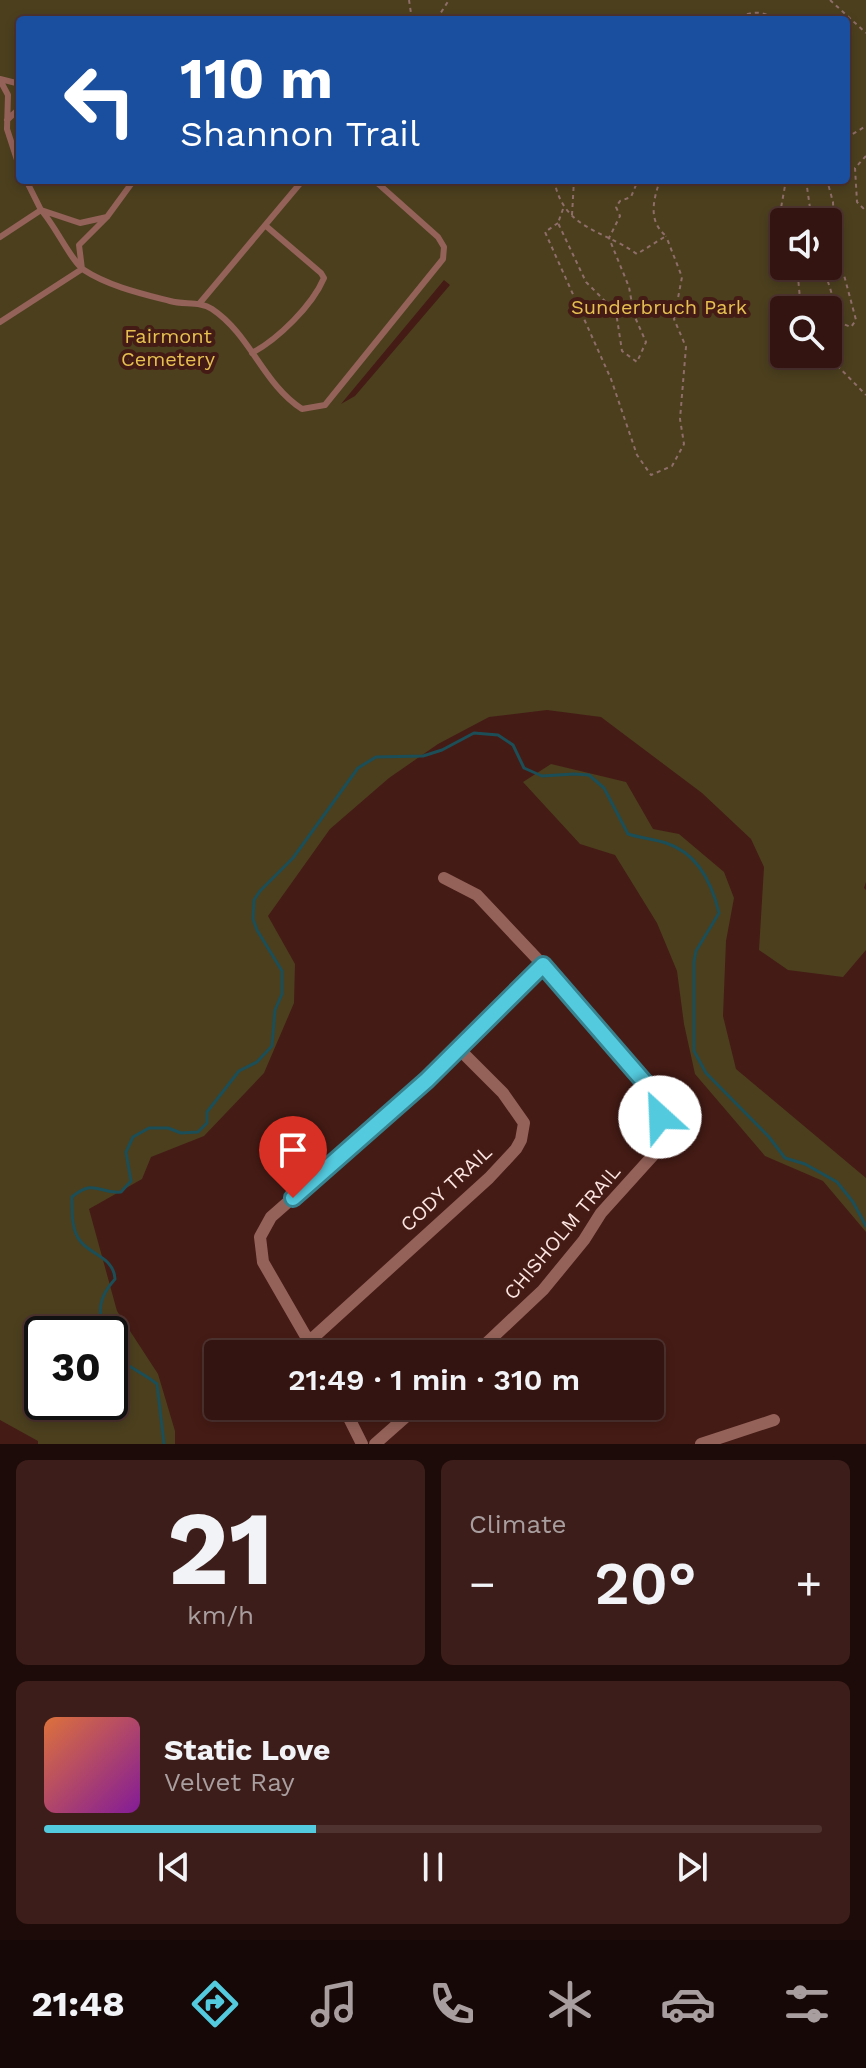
<!DOCTYPE html>
<html lang="en">
<head>
<meta charset="utf-8">
<style>
  body { margin:0; font-family:"Work Sans",sans-serif; background:#3c1d19; color:#f1f3f6; height:100vh; display:flex; flex-direction:column; font-size:30px; white-space:nowrap }
  * { box-sizing:border-box; margin:0 }
  p { font-size:26px; color:#a99e9f }
  .icon { flex:none; width:44px; height:44px; fill:none; stroke:currentColor; stroke-width:2; stroke-linecap:round; stroke-linejoin:round }
  .map { position:relative; height:1444px; overflow:hidden }
  .sheet { display:flex; flex-direction:column; gap:16px; padding:16px; background:#1d0b09; flex:1 }
  .sheet>* { flex:none }
  .hud { position:absolute; left:16px; top:16px; width:834px; height:168px; border-radius:8px; box-shadow:0 4px 12px #0003,0 0 0 2px #4e3330; background:#1a4fa0; color:#fff; overflow:hidden }
  .fabs { position:absolute; left:770px; top:208px; display:grid; gap:16px }
  .fabs a { display:grid; place-items:center; width:72px; height:72px; border-radius:8px; background:#341410; box-shadow:0 4px 12px #0003,0 0 0 2px #4e3330; font-size:40px }
  .speed { position:absolute; left:24px; top:1316px; display:flex; gap:16px; font-size:40px; font-weight:700; text-align:center }
  .speed>* { display:grid; place-content:center; width:104px; height:104px; border-radius:50%; background:#341410; box-shadow:0 4px 12px #0003,0 0 0 2px #4e3330; line-height:1 }
  .speed .limit { border:4px solid #111; border-radius:12px; background:#fff; color:#111 }
  .pin { position:absolute; display:grid; place-items:center; width:68px; height:68px; color:#fff; margin:-82px -34px; border-radius:50% 50% 50% 0; rotate:-45deg; box-shadow:0 0 8px #0007 }
  .pin .icon { rotate:45deg }
  .me { position:absolute; width:88px; margin:-44px; rotate:335deg; stroke-linejoin:round; filter:drop-shadow(0 0 6px #0008) }
  .turn { display:flex; align-items:center; gap:28px; height:168px; padding:0 32px; font-size:36px }
  .turn .icon { width:104px; height:104px; stroke-width:2.5 }
  .turn b { display:block; font-size:56px; line-height:68px }
  .big { font-size:60px; font-weight:600; line-height:1.1 }
  .sheet .widget { flex:1; display:flex; flex-direction:column; justify-content:center; gap:12px; min-width:0; padding:0 28px; border-radius:12px; background:#3c1d19 }
  .sheet .dial { align-items:center; gap:0 }
  .dial b { font-size:104px; line-height:1 }
  .song { display:flex; align-items:center; gap:24px }
  .cover { width:96px; height:96px; border-radius:12px; background:linear-gradient(135deg,hsl(20 70% 55%),hsl(290 70% 35%)) }
  .played { height:8px; border-radius:4px; background:linear-gradient(90deg,#54cade 35%,#4e3330 35%) }
  .keys { display:flex; justify-content:space-around; direction:ltr }
  .heat { display:flex; justify-content:space-between; align-items:center; font-size:44px; direction:ltr }
  .sheet .tiles { flex:1; display:grid; gap:16px; grid-template-columns:1fr 1fr }
  .widget:last-child { grid-column:span 2 }
  .trip { position:absolute; left:204px; top:1340px; width:460px; height:80px; border-radius:8px; background:#341410; box-shadow:0 4px 12px #0003,0 0 0 2px #4e3330; font-weight:600; line-height:80px; text-align:center }
  .tabs { display:flex; height:128px; justify-content:space-around; align-items:center; background:#150806; color:#a99e9f }
  .tabs .icon { width:56px; height:56px }
  .tabs .active { color:#54cade }
  .tabs b { font-size:36px; color:#f1f3f6 }
  .map>svg:first-child { display:block }
  .green { fill:#4b3f1e; fill-rule:evenodd }
  .lines { fill:none; stroke-linecap:round; stroke-linejoin:round }
  .stream { stroke:#1b4e57; stroke-width:3 }
  .path { stroke:#8f6d68; stroke-width:2; stroke-dasharray:4 4; stroke-linecap:butt }
  .lane { stroke:#946259; stroke-width:6 }
  .street { stroke:#946259; stroke-width:12 }
  .route-casing { stroke:#378390; stroke-width:20 }
  .route { stroke:#54cade; stroke-width:14 }
  .labels { text-anchor:middle; stroke-width:8; stroke-linejoin:round; paint-order:stroke }
  .park-label { font-size:20px; fill:#e6c051; stroke:#451b15 }
  .street-label { font-size:20px; fill:#fce5e1; stroke:#451b15 }
</style>
</head>
<body>
<div class="map">
<svg width="866" height="1444" viewBox="0 0 866 1444">
  <rect width="100%" height="100%" fill="#451b15"/>
  <path class="green" d="M 0,0 L 866,0 L 866,882 L 864,888 L 866,890 L 866,950 L 843,977 L 788,970 L 759,950 L 764,867 L 751,839 L 702,793 L 601,717 L 547,710 L 489,717 L 438,744 L 389,778 L 330,829 L 268,916 L 295,964 L 294,1003 L 264,1073 L 204,1136 L 151,1157 L 142,1179 L 89,1209 L 117,1311 L 158,1374 L 175,1431 L 175,1444 L 38,1444 L 38,1441 L 0,1420 ZM 20,20 L 846,20 L 846,180 L 20,180 ZM 784,222 L 828,222 L 828,266 L 784,266 ZM 444,280 L 450,285 L 355,396 L 341,404 ZM 784,310 L 828,310 L 828,354 L 784,354 ZM 42,1334 L 110,1334 L 110,1402 L 42,1402 Z
    M 551,764 L 626,782 L 653,829 L 679,834 L 724,872 L 734,898 L 726,941 L 723,1016 L 736,1069 L 866,1178 L 866,1232 L 823,1181 L 765,1156 L 695,1074 L 684,1024 L 677,971 L 657,923 L 615,855 L 580,844 L 523,782 Z"/>
  <g class="lines">
    <path class="stream" d="M 104,1334 C 98,1310 98,1298 115,1279 C 114,1258 93,1256 81,1242 C 71,1231 72,1211 72,1197 C 95,1178 98,1194 121,1192 L 131,1181 L 126,1152 L 133,1137 L 149,1128 L 168,1128 L 181,1133 L 198,1132 L 207,1123 L 207,1112 L 239,1071 L 257,1062 L 272,1046 L 275,1010 L 282,994 L 282,971 L 257,930 L 253,919 L 254,900 L 260,891 L 293,858 L 358,768 L 376,757 L 423,756 L 442,750 L 474,733 L 498,735 L 513,745 L 524,768 L 542,776 L 574,774 L 589,775 L 604,788 L 628,834 C 640,838 654,839 666,843 C 697,853 712,883 719,913 L 696,951 L 694,962 L 694,1051 L 706,1073 L 769,1137 L 785,1158 L 805,1164 L 837,1182 L 853,1202 L 866,1226
      M 110,1351 C 124,1366 141,1371 157,1384 L 164,1444"/>
    <path class="path" d="M 409,0 L 412,20
      M 830,0 L 866,33
      M 441,20 L 440,14 L 449,0
      M 732,20 C 748,13 761,8 775,20
      M 846,138 L 866,126
      M 866,156 L 855,168 L 857,202 L 866,211
      M 554,180 C 564,230 602,229 637,254 L 666,236 C 648,221 653,201 660,180
      M 806,180 L 812,222
      M 563,209 L 558,223 L 586,282 L 616,312 L 622,351 L 637,362 L 646,342 L 634,315 L 629,287 L 609,238 L 620,216 L 616,207 L 620,201 L 631,197 L 638,180
      M 572,215 L 574,180
      M 785,222 L 781,208 L 786,180
      M 558,223 L 545,232 L 611,379 L 637,455 L 651,475 L 672,466 L 684,444 L 680,419 L 686,347 L 674,319 L 682,277 L 666,236
      M 797,266 L 801,310
      M 823,266 L 841,323 L 851,327 L 856,320 L 844,275 L 831,254 L 829,241 L 834,228 L 833,202 L 827,180
      M 826,354 L 866,395"/>
    <path class="lane" d="M 0,79 L 20,84
      M 0,80 L 8,95 L 7,129 L 20,169
      M 7,120 L 20,108
      M 26,180 L 41,210 L 80,223 L 107,217
      M 0,237 L 41,210 C 55,225 71,261 84,270 C 108,286 143,294 170,301 C 184,305 200,301 212,309 C 251,335 263,384 302,409 L 325,405 L 443,259 L 444,247 L 438,237 L 374,180
      M 199,304 L 303,180
      M 0,322 L 82,269 L 79,245 L 107,217 L 134,180
      M 252,353 C 278,339 312,306 324,278 L 321,273 L 266,226"/>
    <path class="street" d="M 444,878 L 477,895 L 543,965 L 646,1084 L 658,1101 L 660,1135 L 657,1151 L 601,1213 L 584,1240 L 543,1290 L 475,1354
      M 308,1339 L 314,1337 L 489,1178 L 516,1149 L 521,1140 L 524,1123 L 503,1093 L 459,1049
      M 316,1354 L 263,1262 L 260,1237 L 271,1217 L 427,1080 L 543,965
      M 343,1406 L 362,1444
      M 375,1444 L 418,1406
      M 701,1444 L 774,1420"/>
  </g>
  <g class="lines">
    <defs>
      <path id="route" d="M 293,1198 L 427,1080 L 543,965 L 646,1084 L 658,1101 L 660,1117"/>
    </defs>
    <use href="#route" class="route-casing"/>
    <use href="#route" class="route"/>
  </g>
  <g class="labels">
    <g class="park-label">
      <text x="659" y="314">Sunderbruch Park</text>
      <text x="168" y="343">Fairmont<tspan x="168" dy="23">Cemetery</tspan></text>
    </g>
    <g class="street-label">
      <text transform="translate(446 1188) rotate(-43)" y="7">CODY TRAIL</text>
      <text transform="translate(562 1232) rotate(-50)" y="7">CHISHOLM TRAIL</text>
    </g>
  </g>
</svg>
<div class="fabs">
<a><svg class="icon" aria-label="sound" viewBox="0 0 24 24"><path d="M4 9h4l5-4v14l-5-4H4zM17 9q2 3 0 6"/></svg></a>
<a><svg class="icon" aria-label="search" viewBox="0 0 24 24"><circle cx="10" cy="10" r="6"/><path d="M15 15l6 6"/></svg></a>
</div>
<div class="speed"><div class="limit">30</div></div>
<div class="pin" style="left:293px;top:1198px;background:#d93025"><svg class="icon" aria-label="arrive" viewBox="0 0 24 24"><path d="M6 21V4h12l-3 4 3 4H6"/></svg></div>
<svg class="me" style="left:660px;top:1117px" viewBox="-20 -20 40 40"><circle r="19" fill="#fff"/><path d="M0-13L10 11 0 6-10 11z" fill="#54cade"/></svg>
<div class="trip">21:49 · 1 min · 310 m</div>
<div class="hud">
<div class="turn"><svg class="icon" aria-label="left" viewBox="0 0 24 24"><path d="M17 20v-9H6M10 6l-5 5 5 5"/></svg><div><b>110 m</b>Shannon Trail</div></div>
</div>
</div>
<section class="sheet">
<div class="tiles">
<div class="widget dial"><b>21</b><p>km/h</p></div>
<div class="widget"><p>Climate</p>
<div class="heat"><a>−</a><b class="big">20°</b><a>+</a></div>
</div>
<div class="widget">
<div class="song"><i class="cover"></i><div><b>Static Love</b><p>Velvet Ray</p></div></div>
<div class="played"></div>
<div class="keys"><svg class="icon" aria-label="previous" viewBox="0 0 24 24"><path d="M18 5L8 12l10 7zM5 5v14"/></svg><svg class="icon" aria-label="pause" viewBox="0 0 24 24"><path d="M8 5v14M16 5v14"/></svg><svg class="icon" aria-label="next" viewBox="0 0 24 24"><path d="M6 5l10 7-10 7zM19 5v14"/></svg></div>
</div>
</div>
</section>
<nav class="tabs">
<b>21:48</b>
<svg class="icon active" aria-label="directions" viewBox="0 0 24 24"><path d="M12 3l9 9-9 9-9-9zM9 14v-3h6M13 9l2 2-2 2"/></svg>
<svg class="icon" aria-label="music" viewBox="0 0 24 24"><path d="M9 18V5l10-2v13"/><circle cx="6" cy="18" r="3"/><circle cx="16" cy="16" r="3"/></svg>
<svg class="icon" aria-label="phone" viewBox="0 0 24 24"><path d="M5 4h4l2 5-3 2q2 4 5 5l2-3 5 2v4C11 20 4 13 5 4z"/></svg>
<svg class="icon" aria-label="climate" viewBox="0 0 24 24"><path d="M12 3v18M4 7l16 10M4 17L20 7"/></svg>
<svg class="icon" aria-label="car" viewBox="0 0 24 24"><path d="M5 17H2v-5l4-1 3-4h7l3 4 3 1v5h-3M9 17h6M6 11h13"/><circle cx="7" cy="17" r="2"/><circle cx="17" cy="17" r="2"/></svg>
<svg class="icon" aria-label="filters" viewBox="0 0 24 24"><path d="M4 7h16M4 17h16"/><circle cx="9" cy="7" r="2"/><circle cx="15" cy="17" r="2"/></svg>
</nav>
</body>
</html>
